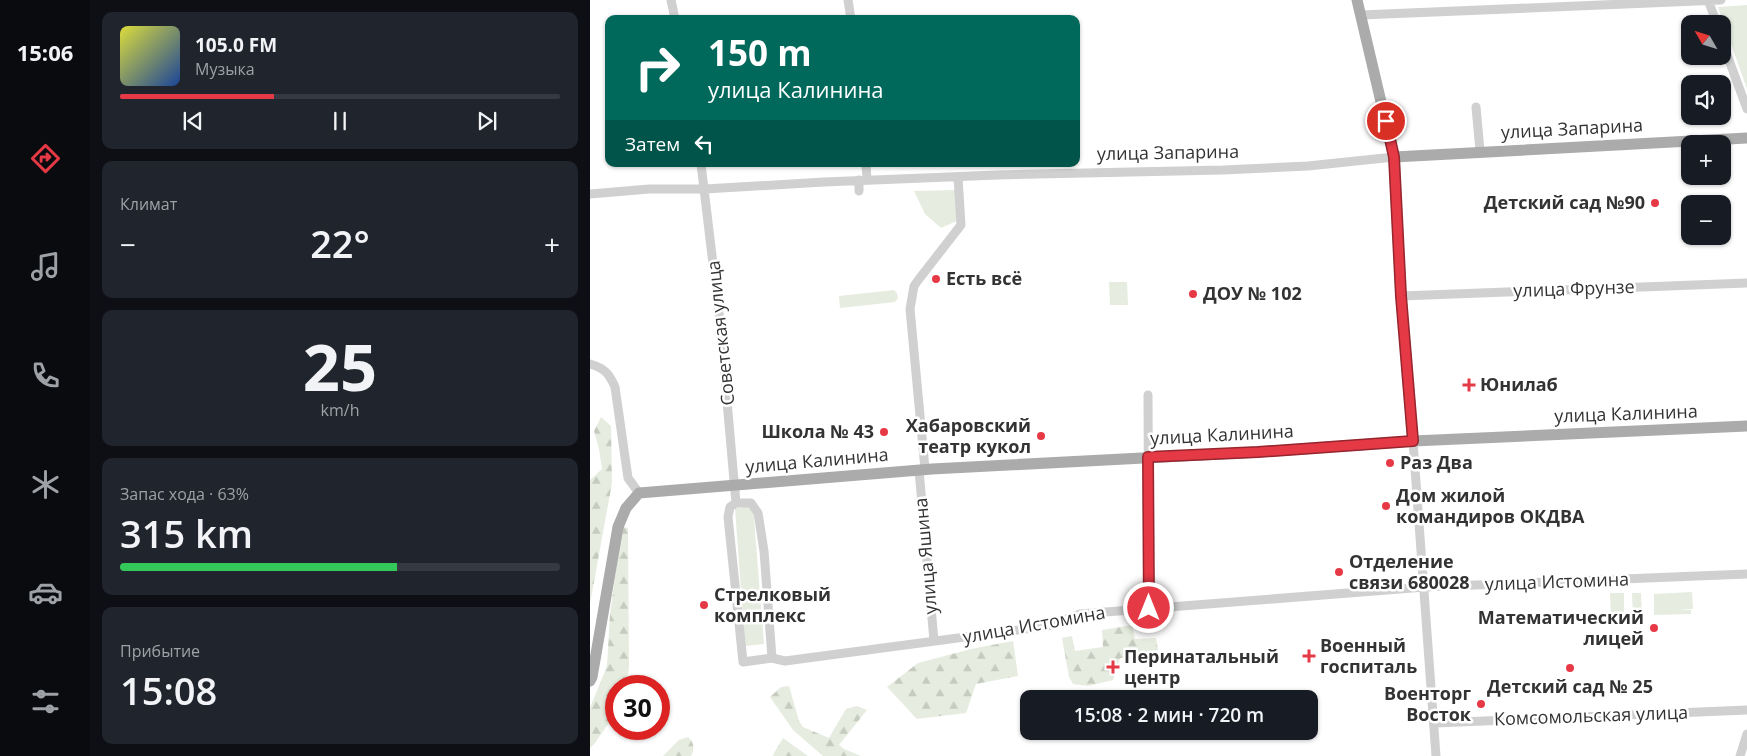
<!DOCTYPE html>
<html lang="ru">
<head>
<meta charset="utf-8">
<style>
  body { margin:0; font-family:"Open Sans",sans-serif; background:#20242c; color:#f1f3f6; height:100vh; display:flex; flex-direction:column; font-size:19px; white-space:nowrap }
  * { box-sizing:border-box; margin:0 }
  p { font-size:16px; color:#9ea1a6 }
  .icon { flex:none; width:28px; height:28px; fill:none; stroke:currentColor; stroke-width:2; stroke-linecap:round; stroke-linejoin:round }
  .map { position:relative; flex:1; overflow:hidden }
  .sheet { display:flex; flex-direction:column; gap:12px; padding:12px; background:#0d0f14; width:500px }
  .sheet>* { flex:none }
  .banner { position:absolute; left:15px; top:15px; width:475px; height:152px; border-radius:10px; box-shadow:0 1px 4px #0004; background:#00695c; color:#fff; overflow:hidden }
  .needle { width:32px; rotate:309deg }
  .controls { position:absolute; left:1091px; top:15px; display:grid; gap:10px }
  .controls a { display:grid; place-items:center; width:50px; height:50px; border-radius:10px; background:#171b24; box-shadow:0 1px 4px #0004; font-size:25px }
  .speed { position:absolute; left:15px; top:675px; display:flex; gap:10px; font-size:25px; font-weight:700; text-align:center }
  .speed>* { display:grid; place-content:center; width:65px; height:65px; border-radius:50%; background:#171b24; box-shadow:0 1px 4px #0004; line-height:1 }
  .speed .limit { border:8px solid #d22; background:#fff; color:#111 }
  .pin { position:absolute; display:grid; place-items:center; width:42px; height:42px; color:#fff; margin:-21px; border:2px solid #fff; border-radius:50%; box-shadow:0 1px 5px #0007 }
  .me { position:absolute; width:55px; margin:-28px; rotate:0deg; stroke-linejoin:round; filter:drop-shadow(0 0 4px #0008) }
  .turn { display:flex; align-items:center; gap:18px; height:105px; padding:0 20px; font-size:22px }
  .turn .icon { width:65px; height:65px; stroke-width:2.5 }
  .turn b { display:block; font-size:35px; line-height:42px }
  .then { display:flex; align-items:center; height:48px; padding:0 20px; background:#0003; gap:10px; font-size:19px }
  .big { font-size:38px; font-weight:600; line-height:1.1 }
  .sheet .widget { flex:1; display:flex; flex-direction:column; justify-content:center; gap:8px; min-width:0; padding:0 18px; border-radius:10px; background:#20242c }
  .sheet .dial { align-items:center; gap:0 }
  .dial b { font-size:65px; line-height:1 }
  .song { display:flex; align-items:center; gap:15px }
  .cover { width:60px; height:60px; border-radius:8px; background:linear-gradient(135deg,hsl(60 70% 55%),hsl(220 70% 35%)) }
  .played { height:5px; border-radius:2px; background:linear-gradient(90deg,#e63946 35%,#363941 35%) }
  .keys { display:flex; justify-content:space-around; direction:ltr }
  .heat { display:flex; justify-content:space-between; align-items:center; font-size:28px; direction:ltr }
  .charge { height:8px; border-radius:4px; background:linear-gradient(90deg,#34c759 63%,#363941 0) }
  .trip { position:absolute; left:430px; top:690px; width:298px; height:50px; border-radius:10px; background:#171b24; box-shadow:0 1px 4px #0004; font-weight:600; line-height:50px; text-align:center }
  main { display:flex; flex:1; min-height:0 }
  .tab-bar { display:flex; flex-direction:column; width:90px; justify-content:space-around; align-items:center; background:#090b0e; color:#9ea1a6 }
  .tab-bar .icon { width:35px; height:35px }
  .tab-bar .on { color:#e63946 }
  .tab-bar b { font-size:22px; color:#f1f3f6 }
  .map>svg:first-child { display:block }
  .green { fill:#e6ecdf }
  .forest { fill:url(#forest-firs) }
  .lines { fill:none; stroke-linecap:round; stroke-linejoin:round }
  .minor { stroke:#d0d0d0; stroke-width:9 }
  .major { stroke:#ababab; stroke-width:11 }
  .route-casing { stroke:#96252e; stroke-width:12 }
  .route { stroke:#e63946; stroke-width:9 }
  .poi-dot { fill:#e63946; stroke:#fff; stroke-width:2 }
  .labels { text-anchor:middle; stroke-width:5; stroke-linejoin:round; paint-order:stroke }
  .street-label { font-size:18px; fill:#333; stroke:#fff }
  .poi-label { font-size:18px; font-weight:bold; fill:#333; stroke:#fff; text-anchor:start }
</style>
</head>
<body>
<main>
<nav class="tab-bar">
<b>15:06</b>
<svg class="icon on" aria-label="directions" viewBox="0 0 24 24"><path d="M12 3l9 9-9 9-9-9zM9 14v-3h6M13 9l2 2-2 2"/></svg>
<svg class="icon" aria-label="music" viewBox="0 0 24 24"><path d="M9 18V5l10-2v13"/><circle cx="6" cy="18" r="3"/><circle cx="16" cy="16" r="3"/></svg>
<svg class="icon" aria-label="phone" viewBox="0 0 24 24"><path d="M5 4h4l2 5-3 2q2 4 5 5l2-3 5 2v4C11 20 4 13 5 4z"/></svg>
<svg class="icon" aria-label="climate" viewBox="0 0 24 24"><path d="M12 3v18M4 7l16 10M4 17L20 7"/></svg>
<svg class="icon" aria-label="car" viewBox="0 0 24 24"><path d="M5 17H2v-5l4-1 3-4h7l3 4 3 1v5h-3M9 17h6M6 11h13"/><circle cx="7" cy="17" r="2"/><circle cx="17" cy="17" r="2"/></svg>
<svg class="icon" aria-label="filters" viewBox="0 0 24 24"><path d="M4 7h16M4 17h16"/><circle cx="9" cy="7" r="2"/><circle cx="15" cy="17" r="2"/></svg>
</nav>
<section class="sheet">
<div class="widget">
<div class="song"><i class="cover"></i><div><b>105.0 FM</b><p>Музыка</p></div></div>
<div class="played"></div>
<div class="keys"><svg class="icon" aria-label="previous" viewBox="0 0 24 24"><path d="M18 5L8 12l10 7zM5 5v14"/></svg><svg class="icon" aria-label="pause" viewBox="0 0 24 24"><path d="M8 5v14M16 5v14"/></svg><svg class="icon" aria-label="next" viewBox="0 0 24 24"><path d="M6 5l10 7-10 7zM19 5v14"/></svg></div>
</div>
<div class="widget"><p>Климат</p>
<div class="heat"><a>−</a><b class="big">22°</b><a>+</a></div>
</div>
<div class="widget dial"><b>25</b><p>km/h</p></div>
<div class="widget"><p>Запас хода · 63%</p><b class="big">315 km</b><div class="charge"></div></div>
<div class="widget"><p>Прибытие</p><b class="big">15:08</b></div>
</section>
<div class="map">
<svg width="1157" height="756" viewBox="0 0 1157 756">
  <defs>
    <pattern id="forest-firs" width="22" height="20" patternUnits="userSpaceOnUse" patternTransform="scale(1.25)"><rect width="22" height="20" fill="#e6ecdf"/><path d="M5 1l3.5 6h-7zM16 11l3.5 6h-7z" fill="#c6cbc0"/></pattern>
  </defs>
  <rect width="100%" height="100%" fill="#fff"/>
  <path class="green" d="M 1157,5 L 1157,89 L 1128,7 Z
    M 367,190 L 369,220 L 351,228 L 335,214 L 324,191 Z
    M 519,282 L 537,282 L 538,305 L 520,305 Z
    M 304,290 L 307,293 L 308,298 L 305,302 L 250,308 L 249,296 Z
    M 163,506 L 174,644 L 155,646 L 145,508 Z
    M 1102,592 L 1103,609 L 1088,610 L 1101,610 L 1101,614 L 1064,615 L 1064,594 Z
    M 1020,593 L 1034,593 L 1034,616 L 1021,617 Z
    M 1042,593 L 1051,593 L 1052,615 L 1043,615 Z"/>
  <path class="forest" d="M 11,417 L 21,426 L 22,483 L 0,604 L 0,480 L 12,469 L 9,449 L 4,431 Z
    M 32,527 L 38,528 L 39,668 L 36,686 L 26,686 L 25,724 L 18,724 L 5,743 L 0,748 L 0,708 L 17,666 L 20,614 Z
    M 542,625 L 545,639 L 566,638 L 568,650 L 553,658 L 530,658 L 523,680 L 498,686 L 483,684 L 479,677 L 472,638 L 482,636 L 485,651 L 513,647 L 512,630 Z
    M 423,641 L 428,676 L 386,684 L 376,713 L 327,719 L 297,687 L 328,663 L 381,649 Z
    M 199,686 L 209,721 L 213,727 L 239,738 L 256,709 L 267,706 L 277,710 L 249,745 L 254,749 L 271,756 L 233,756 L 203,730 L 180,697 L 191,687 Z
    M 98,737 C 104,742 105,749 101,756 L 73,756 L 89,740 Z
    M 193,738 L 218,756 L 183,756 L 184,753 Z"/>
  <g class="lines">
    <path class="minor" d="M 81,0 L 85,19
      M 258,0 L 261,19
      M 1118,0 L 1127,24
      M 771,15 L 1131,0
      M 1132,41 L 1157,109
      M 886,107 L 890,151
      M 111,164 L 130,322 L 146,503
      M 276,164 L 277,180
      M 269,180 L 269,191
      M 0,194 L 59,189 L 115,189 L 234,182 L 408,175 L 633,170 L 718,166 L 804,157
      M 811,296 L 1157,283
      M 0,364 C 14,368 19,373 25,387 L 38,478 L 49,493
      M 558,395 L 559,608
      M 823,441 L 846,756
      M 335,469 L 320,309 L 324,286 L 329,279 L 371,225 L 368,177
      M 329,470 L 344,641
      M 182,658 L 174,551 L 168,513 L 161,503 L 146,503 L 140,507 L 138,517 L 153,662 L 182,658 L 195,661 L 458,626 L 490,614 L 835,587 L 1157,574
      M 845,723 L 1157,710
      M 1150,756 L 1157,734"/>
    <path class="major" d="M 767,0 L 804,157 L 811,296 L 823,441
      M 804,157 L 1157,138
      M 0,681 L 2,677 L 28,527 L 36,508 L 49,493 L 342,469 L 668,452 L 823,441 L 1157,426"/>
  </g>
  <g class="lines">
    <defs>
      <path id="route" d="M 559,608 L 558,457 L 668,452 L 823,441 L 811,296 L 804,157 L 796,121"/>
    </defs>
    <use href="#route" class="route-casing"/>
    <use href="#route" class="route"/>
  </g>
  <g class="poi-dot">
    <circle cx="1065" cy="203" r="5"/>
    <circle cx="346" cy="279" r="5"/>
    <circle cx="603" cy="294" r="5"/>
    <path d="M876.5 377.5h5v5h5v5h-5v5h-5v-5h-5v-5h5z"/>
    <circle cx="294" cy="432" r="5"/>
    <circle cx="451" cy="436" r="5"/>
    <circle cx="800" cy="463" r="5"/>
    <circle cx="796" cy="506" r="5"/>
    <circle cx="749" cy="572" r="5"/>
    <circle cx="114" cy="605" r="5"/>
    <circle cx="1064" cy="628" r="5"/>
    <path d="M716.5 648.5h5v5h5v5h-5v5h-5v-5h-5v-5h5z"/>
    <path d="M520.5 659.5h5v5h5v5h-5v5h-5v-5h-5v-5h5z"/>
    <circle cx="980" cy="668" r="5"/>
    <circle cx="891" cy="704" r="5"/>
  </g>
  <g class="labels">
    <g class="street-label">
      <text transform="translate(982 129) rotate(-3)" y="6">улица Запарина</text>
      <text transform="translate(578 153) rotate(-1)" y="6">улица Запарина</text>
      <text transform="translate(984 289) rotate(-2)" y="6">улица Фрунзе</text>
      <text transform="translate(131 333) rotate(-96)" y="6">Советская улица</text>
      <text transform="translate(1036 414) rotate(-2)" y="6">улица Калинина</text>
      <text transform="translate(632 435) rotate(-3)" y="6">улица Калинина</text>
      <text transform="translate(227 461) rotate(-5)" y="6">улица Калинина</text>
      <text transform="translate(336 556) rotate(-95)" y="6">улица Яшина</text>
      <text transform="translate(967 582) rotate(-2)" y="6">улица Истомина</text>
      <text transform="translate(444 625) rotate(-10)" y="6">улица Истомина</text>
      <text transform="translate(1001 716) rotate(-2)" y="6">Комсомольская улица</text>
    </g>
    <g class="poi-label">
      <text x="1055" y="209" text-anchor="end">Детский сад №90</text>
      <text x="356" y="285">Есть всё</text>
      <text x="613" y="300">ДОУ № 102</text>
      <text x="890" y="391">Юнилаб</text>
      <text x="441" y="432" text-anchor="end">Хабаровский<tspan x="441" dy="21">театр кукол</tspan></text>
      <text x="284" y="438" text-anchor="end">Школа № 43</text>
      <text x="810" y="469">Раз Два</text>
      <text x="806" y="502">Дом жилой<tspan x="806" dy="21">командиров ОКДВА</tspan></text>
      <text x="759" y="568">Отделение<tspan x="759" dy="21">связи 680028</tspan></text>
      <text x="124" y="601">Стрелковый<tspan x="124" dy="21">комплекс</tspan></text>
      <text x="1054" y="624" text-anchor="end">Математический<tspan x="1054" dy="21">лицей</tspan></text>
      <text x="730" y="652">Военный<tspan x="730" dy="21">госпиталь</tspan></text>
      <text x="534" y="663">Перинатальный<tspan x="534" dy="21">центр</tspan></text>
      <text x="980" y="693" text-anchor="middle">Детский сад № 25</text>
      <text x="881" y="700" text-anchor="end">Военторг<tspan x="881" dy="21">Восток</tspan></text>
    </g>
  </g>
</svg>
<div class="controls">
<a><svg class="needle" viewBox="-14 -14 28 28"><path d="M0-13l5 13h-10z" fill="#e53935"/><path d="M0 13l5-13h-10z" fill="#9ea1a6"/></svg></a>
<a><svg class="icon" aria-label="sound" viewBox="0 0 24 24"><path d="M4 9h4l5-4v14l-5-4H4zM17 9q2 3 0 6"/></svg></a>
<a>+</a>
<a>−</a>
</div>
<div class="speed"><div class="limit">30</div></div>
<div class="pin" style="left:796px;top:121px;background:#d93025"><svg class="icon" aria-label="arrive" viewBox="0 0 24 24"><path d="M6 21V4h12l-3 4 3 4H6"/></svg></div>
<svg class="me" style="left:559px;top:608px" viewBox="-20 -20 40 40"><circle r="17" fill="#e63946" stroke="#fff" stroke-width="3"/><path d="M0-11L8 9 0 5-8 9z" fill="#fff"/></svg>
<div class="trip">15:08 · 2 мин · 720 m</div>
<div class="banner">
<div class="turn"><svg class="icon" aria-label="right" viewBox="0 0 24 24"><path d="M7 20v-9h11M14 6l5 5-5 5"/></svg><div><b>150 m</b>улица Калинина</div></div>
<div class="then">Затем<svg class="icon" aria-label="left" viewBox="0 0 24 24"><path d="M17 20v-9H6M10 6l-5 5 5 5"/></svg></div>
</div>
</div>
</main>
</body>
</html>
